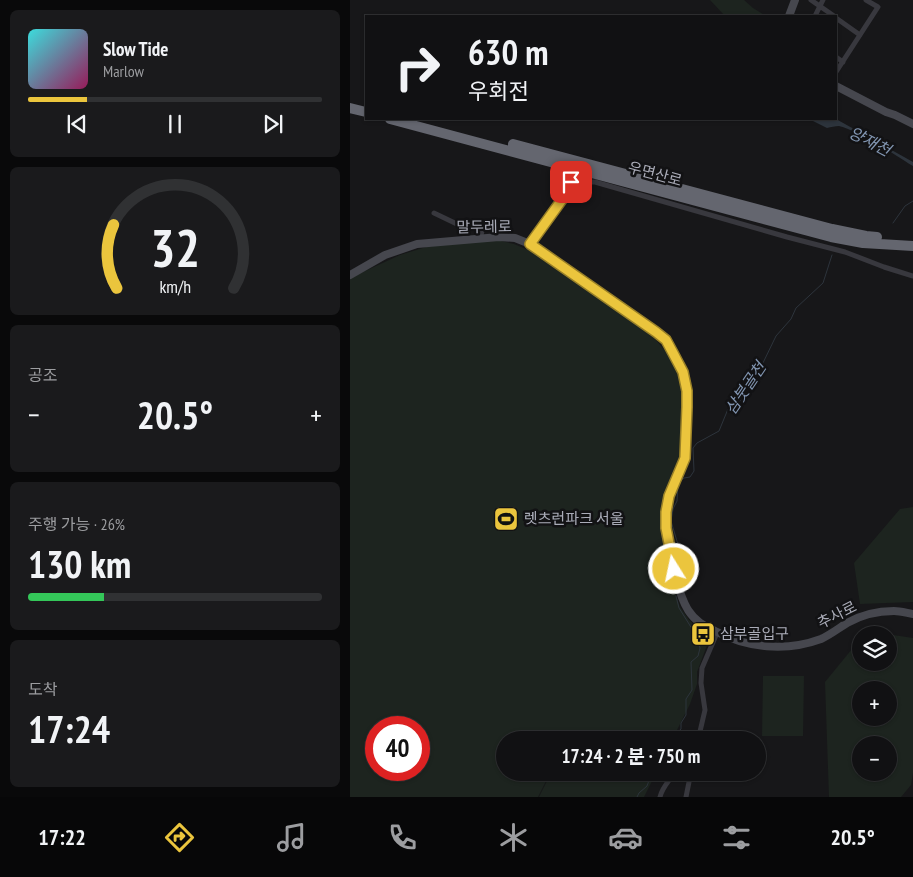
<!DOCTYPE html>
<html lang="ko">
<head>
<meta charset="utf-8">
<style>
  body { margin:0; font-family:"PT Sans Narrow","Noto Sans KR",sans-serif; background:#1a1a1c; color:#f1f3f6; height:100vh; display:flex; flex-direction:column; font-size:19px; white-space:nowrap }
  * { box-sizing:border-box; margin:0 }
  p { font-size:16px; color:#9c9da0 }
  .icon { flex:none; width:28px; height:28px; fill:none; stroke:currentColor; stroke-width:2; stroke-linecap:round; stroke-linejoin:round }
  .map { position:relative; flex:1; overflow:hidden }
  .side { display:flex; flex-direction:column; gap:10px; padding:10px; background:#09090a; width:350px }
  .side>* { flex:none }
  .hud { position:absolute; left:15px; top:15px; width:472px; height:105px; border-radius:0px; box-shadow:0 1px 4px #0004,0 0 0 1px #303133; background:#111113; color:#f1f3f6; overflow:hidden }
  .fabs { position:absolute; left:502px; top:626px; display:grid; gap:10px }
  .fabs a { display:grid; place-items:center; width:45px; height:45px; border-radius:50%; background:#111113; box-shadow:0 1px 4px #0004,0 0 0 1px #303133; font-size:25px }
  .speed { position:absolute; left:15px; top:716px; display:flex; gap:10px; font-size:25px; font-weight:700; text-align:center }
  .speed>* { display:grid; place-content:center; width:65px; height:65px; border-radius:50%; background:#111113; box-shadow:0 1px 4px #0004,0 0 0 1px #303133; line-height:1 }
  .speed .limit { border:8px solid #d22; background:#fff; color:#111 }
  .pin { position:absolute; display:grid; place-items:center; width:42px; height:42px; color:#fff; margin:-21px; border-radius:10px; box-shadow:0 2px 8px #0006 }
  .me { position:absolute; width:55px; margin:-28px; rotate:350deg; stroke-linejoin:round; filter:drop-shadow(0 0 4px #0008) }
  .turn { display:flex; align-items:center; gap:18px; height:105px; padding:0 20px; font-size:22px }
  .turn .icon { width:65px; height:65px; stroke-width:2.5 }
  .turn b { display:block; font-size:35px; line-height:42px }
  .big { font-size:38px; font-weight:700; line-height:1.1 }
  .side .widget { flex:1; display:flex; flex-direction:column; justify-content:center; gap:8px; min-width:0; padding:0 18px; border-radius:8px; background:#1a1a1c }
  .side .dial { align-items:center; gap:0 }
  .dial svg { height:130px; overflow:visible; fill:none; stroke:#303133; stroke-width:7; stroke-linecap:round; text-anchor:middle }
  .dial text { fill:#f1f3f6; stroke:none }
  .song { display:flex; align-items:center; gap:15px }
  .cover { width:60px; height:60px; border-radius:8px; background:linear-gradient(135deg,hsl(180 70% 55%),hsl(330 70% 35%)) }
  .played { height:5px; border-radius:2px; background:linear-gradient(90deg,#ebc53d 20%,#303133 20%) }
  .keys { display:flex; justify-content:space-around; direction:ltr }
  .heat { display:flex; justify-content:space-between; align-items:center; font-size:28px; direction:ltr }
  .charge { height:8px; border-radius:4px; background:linear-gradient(90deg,#34c759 26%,#303133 0) }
  .trip { position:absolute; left:146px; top:731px; width:270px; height:50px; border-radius:25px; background:#111113; box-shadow:0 1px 4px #0004,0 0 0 1px #303133; font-weight:700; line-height:50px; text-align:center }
  .tabs { display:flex; height:80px; justify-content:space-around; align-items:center; background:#070708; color:#9c9da0 }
  .tabs .icon { width:35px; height:35px }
  .tabs .current { color:#ebc53d }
  .tabs b { font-size:22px; color:#f1f3f6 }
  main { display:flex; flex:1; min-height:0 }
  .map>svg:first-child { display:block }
  .green { fill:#1d241f; fill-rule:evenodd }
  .water { fill:#2d343c }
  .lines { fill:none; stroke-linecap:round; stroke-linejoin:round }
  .stream { stroke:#2d343c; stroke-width:1 }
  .street { stroke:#38383e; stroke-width:5 }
  .secondary { stroke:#46474e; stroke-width:8 }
  .highway { stroke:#64666f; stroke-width:10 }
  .route-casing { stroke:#998028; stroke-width:12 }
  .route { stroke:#ebc53d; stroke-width:9 }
  .labels { text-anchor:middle; stroke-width:5; stroke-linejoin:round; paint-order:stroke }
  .street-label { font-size:15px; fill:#aaacb8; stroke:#121214 }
  .poi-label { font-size:15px; fill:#aaacb8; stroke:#121214; text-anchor:start }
  .water-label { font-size:16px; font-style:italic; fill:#8296b2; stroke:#121214 }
</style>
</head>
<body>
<main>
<section class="side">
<div class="widget">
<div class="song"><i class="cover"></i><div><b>Slow Tide</b><p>Marlow</p></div></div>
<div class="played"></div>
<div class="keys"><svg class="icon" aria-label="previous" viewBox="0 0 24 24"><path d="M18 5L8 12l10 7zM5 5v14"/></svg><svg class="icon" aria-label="pause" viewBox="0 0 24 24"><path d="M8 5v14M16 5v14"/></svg><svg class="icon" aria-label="next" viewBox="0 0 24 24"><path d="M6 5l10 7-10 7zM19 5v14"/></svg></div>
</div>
<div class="widget dial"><svg viewBox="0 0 100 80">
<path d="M14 69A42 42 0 1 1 86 69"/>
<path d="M14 69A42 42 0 0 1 12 30" stroke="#ebc53d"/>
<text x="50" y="56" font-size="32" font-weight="700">32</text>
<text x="50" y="72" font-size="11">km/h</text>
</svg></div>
<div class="widget"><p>공조</p>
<div class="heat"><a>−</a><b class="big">20.5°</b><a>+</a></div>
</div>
<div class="widget"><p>주행 가능 · 26%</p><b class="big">130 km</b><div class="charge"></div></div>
<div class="widget"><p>도착</p><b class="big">17:24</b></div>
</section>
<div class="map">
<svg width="563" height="797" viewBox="0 0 563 797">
  <rect width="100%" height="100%" fill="#171719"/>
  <path class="green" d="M 360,0 L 394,0 L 403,8 L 416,16 L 375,16 Z
    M 142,239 L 164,244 L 190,255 L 285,323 L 305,339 L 318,354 L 324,366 L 330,380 L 334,404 L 331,456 L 313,510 L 312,527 L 320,558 L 325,592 L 330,607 L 339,620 L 357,637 L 359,640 L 347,672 L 347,684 L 340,704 L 322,740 L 155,740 L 155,772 L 200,773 L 188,797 L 0,797 L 0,278 L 50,255 L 76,247 ZM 26,728 L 69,728 L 69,770 L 26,770 Z
    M 563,507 L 563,602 L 510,604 L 504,563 L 550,509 Z
    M 517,631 L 563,638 L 563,773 L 561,785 L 551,797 L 479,797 L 475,682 L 511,638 L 511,662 L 539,662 L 539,635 L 514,635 ZM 511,690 L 539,690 L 539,718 L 511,718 ZM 511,745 L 539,745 L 539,772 L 511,772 Z
    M 413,676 L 454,676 L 453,736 L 412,736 Z
    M 201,773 L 201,772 L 306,773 L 294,797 L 189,797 Z"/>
  <path class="water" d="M 459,119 L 486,119 L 563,162 L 563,166 C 543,154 512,132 489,126 C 485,126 481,127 477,128 Z"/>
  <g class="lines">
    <path class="stream" d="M 543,223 L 555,206 L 563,201
      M 333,576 L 329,548 L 321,521 L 323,509 L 327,501 L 328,483 L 334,478 L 340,477 L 344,471 L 343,448 L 347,443 L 369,431 L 378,409 L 386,405 L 391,400 L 402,377 L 411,367 L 426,336 L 441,319 L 446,308 L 473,283 L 482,255
      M 318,740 C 321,735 328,733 331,729 L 331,723 L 336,715 L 336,699 L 342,690 L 341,662 L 348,656 L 350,648 L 344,632 L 329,608 L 326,596
      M 287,797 L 289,793 L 297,786 L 302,772"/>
    <path class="street" d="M 461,0 L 484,16
      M 465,16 L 473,0
      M 486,18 L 510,35
      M 486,57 L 493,62
      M 486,72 L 528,7 L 516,0
      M 84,213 L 109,225 L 133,228 L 130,238
      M 180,244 L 219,190 L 221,182 L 245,182 L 437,237 L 495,252 L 534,267 L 563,276
      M 348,740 L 355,710 L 351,683 L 352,668 L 367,633
      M 310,797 C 312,788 318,782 323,775 L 340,777
      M 336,797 L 341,772"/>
    <path class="secondary" d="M 439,16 L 445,0
      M 486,86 L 536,112 L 545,115 L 563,124
      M 0,275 L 35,255 L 67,244 L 149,237 L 165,238 L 180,244 L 306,331 C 343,363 337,407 336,450 C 333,472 318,490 316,511 C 315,525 319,539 322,552 C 325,572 328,593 338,610 C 345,621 354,626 365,631 C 397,648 436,652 471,639 C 480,635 489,628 497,623 C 511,615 528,611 544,611 C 550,611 557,613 563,614"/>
    <path class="highway" d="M 0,108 L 16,112
      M 40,119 L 481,237 L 513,243 L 563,246
      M 163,144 L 482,229 L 516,236 L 527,237"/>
  </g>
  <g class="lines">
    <defs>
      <path id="route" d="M 221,182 L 219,190 L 180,244 L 306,332 L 316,340 L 323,353 L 333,372 L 337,391 L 337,407 L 335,458 L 319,496 L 316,512 L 316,528 L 324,569"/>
    </defs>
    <use href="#route" class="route-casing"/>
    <use href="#route" class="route"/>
  </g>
  <defs>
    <symbol id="stadium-square" viewBox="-11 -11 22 22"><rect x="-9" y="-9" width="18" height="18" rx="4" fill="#ebc53d" stroke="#121214"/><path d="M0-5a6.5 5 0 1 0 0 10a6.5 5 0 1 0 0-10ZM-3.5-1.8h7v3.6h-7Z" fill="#111"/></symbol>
    <symbol id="bus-square" viewBox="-11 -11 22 22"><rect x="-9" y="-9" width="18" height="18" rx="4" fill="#ebc53d" stroke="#121214"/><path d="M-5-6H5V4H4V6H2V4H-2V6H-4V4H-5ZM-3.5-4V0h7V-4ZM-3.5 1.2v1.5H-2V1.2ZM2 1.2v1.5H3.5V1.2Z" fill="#111"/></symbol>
  </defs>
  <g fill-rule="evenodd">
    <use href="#stadium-square" x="142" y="505" width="28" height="28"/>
    <use href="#bus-square" x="339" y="620" width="28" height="28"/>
  </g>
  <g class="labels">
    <g class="street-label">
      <text transform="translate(305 174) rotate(15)" y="5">우면산로</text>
      <text transform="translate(134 227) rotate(-1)" y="5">말두레로</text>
      <text transform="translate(487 615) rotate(-27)" y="5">추사로</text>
    </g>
    <g class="poi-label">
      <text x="174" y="524">렛츠런파크 서울</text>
      <text x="370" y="639">삼부골입구</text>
    </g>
    <g class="water-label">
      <text transform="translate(520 141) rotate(27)" y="6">양재천</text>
      <text transform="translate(395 388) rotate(-56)" y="6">삼붓골천</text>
    </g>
  </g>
</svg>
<div class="fabs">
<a><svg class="icon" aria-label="layers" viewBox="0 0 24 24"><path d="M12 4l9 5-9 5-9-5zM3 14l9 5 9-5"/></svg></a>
<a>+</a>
<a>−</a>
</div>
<div class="speed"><div class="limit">40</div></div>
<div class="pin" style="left:221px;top:182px;background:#d93025"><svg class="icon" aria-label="arrive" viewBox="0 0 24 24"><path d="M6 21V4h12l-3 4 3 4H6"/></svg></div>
<svg class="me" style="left:324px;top:569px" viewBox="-20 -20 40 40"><circle r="17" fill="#ebc53d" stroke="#fff" stroke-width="3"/><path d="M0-11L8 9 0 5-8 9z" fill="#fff"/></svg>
<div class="trip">17:24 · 2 분 · 750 m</div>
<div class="hud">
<div class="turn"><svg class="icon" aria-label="right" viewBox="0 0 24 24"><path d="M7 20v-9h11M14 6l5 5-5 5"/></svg><div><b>630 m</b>우회전</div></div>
</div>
</div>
</main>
<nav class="tabs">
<b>17:22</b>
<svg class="icon current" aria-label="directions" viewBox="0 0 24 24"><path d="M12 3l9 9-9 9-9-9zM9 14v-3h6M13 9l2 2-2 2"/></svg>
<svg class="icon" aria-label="music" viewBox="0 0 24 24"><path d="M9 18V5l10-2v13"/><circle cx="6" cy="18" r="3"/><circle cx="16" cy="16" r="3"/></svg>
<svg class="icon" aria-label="phone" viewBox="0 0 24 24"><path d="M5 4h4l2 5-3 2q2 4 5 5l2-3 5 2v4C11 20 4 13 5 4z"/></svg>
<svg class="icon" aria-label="climate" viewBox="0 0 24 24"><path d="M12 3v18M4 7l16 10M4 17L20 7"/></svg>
<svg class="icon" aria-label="car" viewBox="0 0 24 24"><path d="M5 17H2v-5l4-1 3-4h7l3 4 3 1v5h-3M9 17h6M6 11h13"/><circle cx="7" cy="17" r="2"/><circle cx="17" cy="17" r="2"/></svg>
<svg class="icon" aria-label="filters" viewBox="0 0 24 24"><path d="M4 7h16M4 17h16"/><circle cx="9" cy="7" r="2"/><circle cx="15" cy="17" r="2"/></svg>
<b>20.5°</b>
</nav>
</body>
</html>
